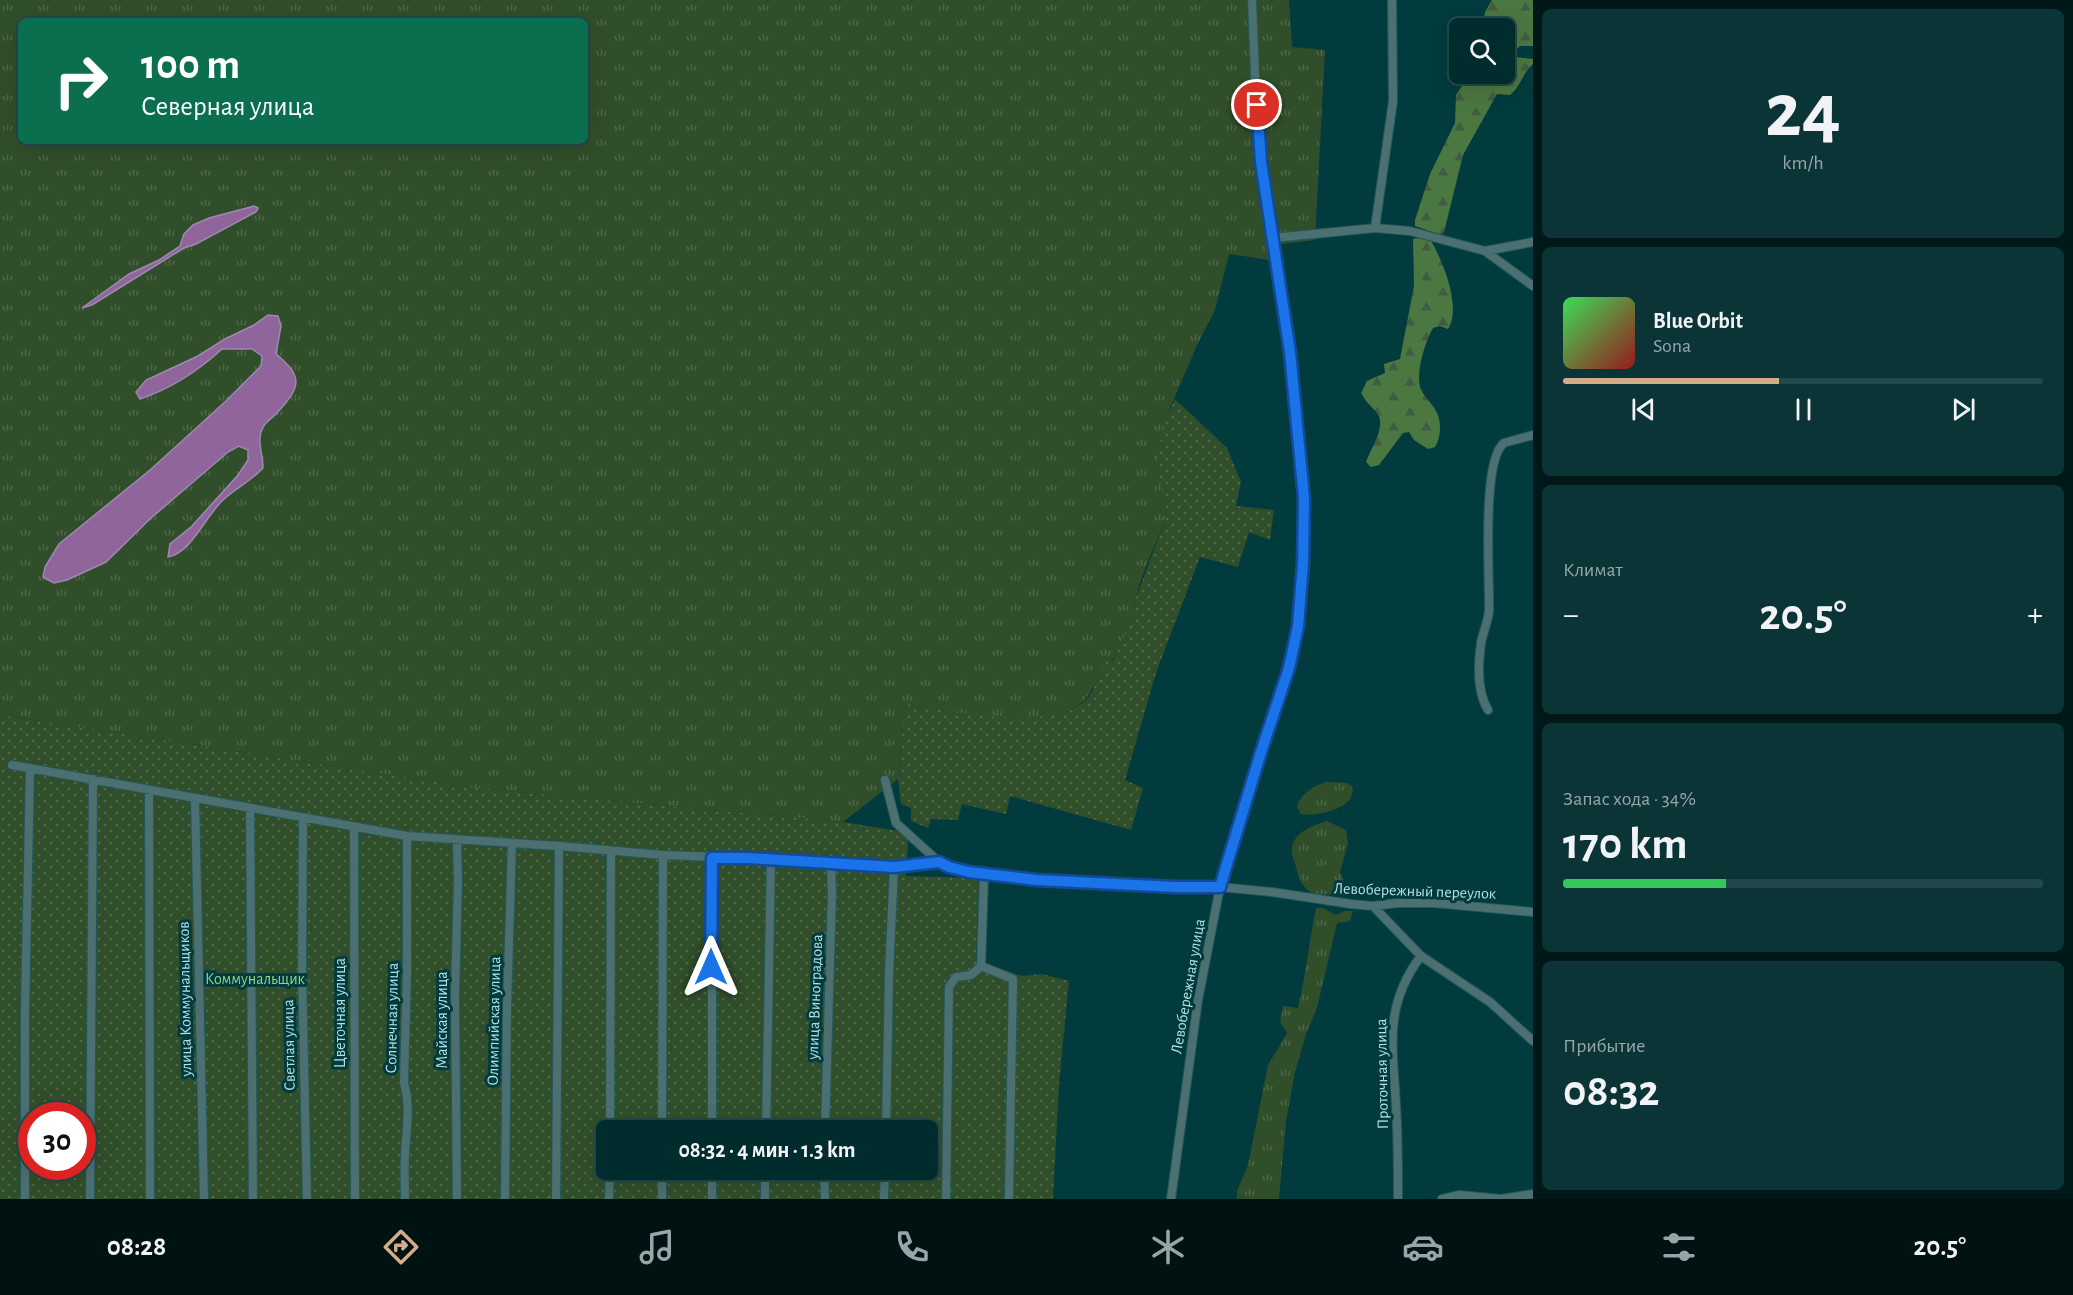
<!DOCTYPE html>
<html lang="ru">
<head>
<meta charset="utf-8">
<style>
  body { margin:0; font-family:"Alegreya Sans",sans-serif; background:#0b3436; color:#f1f3f6; height:100vh; display:flex; flex-direction:column; font-size:22px; white-space:nowrap }
  * { box-sizing:border-box; margin:0 }
  p { font-size:20px; color:#96a7aa }
  .icon { flex:none; width:33px; height:33px; fill:none; stroke:currentColor; stroke-width:2; stroke-linecap:round; stroke-linejoin:round }
  .map { position:relative; flex:1; overflow:hidden }
  .details { display:flex; flex-direction:column; gap:9px; padding:9px; background:#011819; width:540px }
  .details>* { flex:none }
  .top-card { position:absolute; left:18px; top:18px; width:570px; height:126px; border-radius:9px; box-shadow:0 6px 24px #0002,0 0 0 2px #23484a; background:#0b6e4f; color:#fff; overflow:hidden }
  .controls { position:absolute; left:1449px; top:18px; display:grid; gap:12px }
  .controls a { display:grid; place-items:center; width:66px; height:66px; border-radius:9px; background:#012c2e; box-shadow:0 6px 24px #0002,0 0 0 2px #23484a; font-size:30px }
  .speed { position:absolute; left:18px; top:1102px; display:flex; gap:12px; font-size:30px; font-weight:700; text-align:center }
  .speed>* { display:grid; place-content:center; width:78px; height:78px; border-radius:50%; background:#012c2e; box-shadow:0 6px 24px #0002,0 0 0 2px #23484a; line-height:1 }
  .speed .limit { border:9px solid #d22; background:#fff; color:#111 }
  .pin { position:absolute; display:grid; place-items:center; width:51px; height:51px; color:#fff; margin:-26px; border:3px solid #fff; border-radius:50%; box-shadow:0 2px 6px #0007 }
  .me { position:absolute; width:66px; margin:-33px; rotate:0deg; stroke-linejoin:round; filter:drop-shadow(0 0 4px #0008) }
  .turn { display:flex; align-items:center; gap:21px; height:126px; padding:0 24px; font-size:27px }
  .turn .icon { width:78px; height:78px; stroke-width:2.5 }
  .turn b { display:block; font-size:42px; line-height:51px }
  .big { font-size:45px; font-weight:600; line-height:1.1 }
  .details .tile { flex:1; display:flex; flex-direction:column; justify-content:center; gap:9px; min-width:0; padding:0 21px; border-radius:9px; background:#0b3436 }
  .details .dial { align-items:center; gap:0 }
  .dial b { font-size:78px; line-height:1 }
  .song { display:flex; align-items:center; gap:18px }
  .cover { width:72px; height:72px; border-radius:9px; background:linear-gradient(135deg,hsl(130 70% 55%),hsl(0 70% 35%)) }
  .played { height:6px; border-radius:3px; background:linear-gradient(90deg,#d6ab8b 45%,#23484a 45%) }
  .keys { display:flex; justify-content:space-around; direction:ltr }
  .heat { display:flex; justify-content:space-between; align-items:center; font-size:33px; direction:ltr }
  .charge { height:9px; border-radius:4px; background:linear-gradient(90deg,#34c759 34%,#23484a 0) }
  .trip { position:absolute; left:596px; top:1120px; width:342px; height:60px; border-radius:9px; background:#012c2e; box-shadow:0 6px 24px #0002,0 0 0 2px #23484a; font-weight:600; line-height:60px; text-align:center }
  .tabs { display:flex; height:96px; justify-content:space-around; align-items:center; background:#001212; color:#96a7aa }
  .tabs .icon { width:42px; height:42px }
  .tabs .current { color:#d6ab8b }
  .tabs b { font-size:27px; color:#f1f3f6 }
  main { display:flex; flex:1; min-height:0 }
  .map>svg:first-child { display:block }
  .grass { fill:url(#grass-tufts); fill-rule:evenodd }
  .forest { fill:url(#forest-firs) }
  .park { fill:url(#park-dots); fill-rule:evenodd }
  .water { fill:#90659b; stroke:#9b8ab0; stroke-width:1.5 }
  .lines { fill:none; stroke-linecap:round; stroke-linejoin:round }
  .minor-casing { stroke:#21595c; stroke-width:10 }
  .minor { stroke:#4c7071; stroke-width:8 }
  .route-casing { stroke:#114b97; stroke-width:15 }
  .route { stroke:#1a73e8; stroke-width:10 }
  .labels { text-anchor:middle; stroke-width:6; stroke-linejoin:round; paint-order:stroke }
  .street-label { font-size:16px; fill:#b5e0e2; stroke:#013b3e }
  .park-label { font-size:16px; fill:#94d385; stroke:#013b3e }
</style>
</head>
<body>
<main>
<div class="map">
<svg width="1533" height="1199" viewBox="0 0 1533 1199">
  <defs>
    <pattern id="grass-tufts" width="24" height="20" patternUnits="userSpaceOnUse" patternTransform="scale(1.5)"><rect width="24" height="20" fill="#314e2a"/><path d="M3 7l-1-3M5 7V3M7 7l1-3M15 17l-1-3M17 17v-4M19 17l1-3" fill="none" stroke="#4d6749"/></pattern>
    <pattern id="forest-firs" width="22" height="20" patternUnits="userSpaceOnUse" patternTransform="scale(1.5)"><rect width="22" height="20" fill="#4b7741"/><path d="M5 1l3.5 6h-7zM16 11l3.5 6h-7z" fill="#405d42"/></pattern>
    <pattern id="park-dots" width="8" height="8" patternUnits="userSpaceOnUse" patternTransform="scale(1.5)"><rect width="8" height="8" fill="#314e2a"/><path d="M2 2h.1M6 6h.1" fill="none" stroke="#4d6749" stroke-width="1.8" stroke-linecap="round"/></pattern>
  </defs>
  <rect width="100%" height="100%" fill="#013b3e"/>
  <path class="grass" d="M 0,0 L 1289,0 L 1292,47 L 1325,50 L 1315,240 L 1281,244 L 1284,262 L 1229,254 L 1215,310 L 1197,345 L 1170,408 L 1159,451 L 1159,468 L 1167,508 L 1166,518 C 1156,544 1142,572 1135,600 C 1134,604 1135,609 1134,613 C 1128,639 1112,661 1097,681 C 1090,691 1088,700 1077,706 C 1037,731 951,712 905,704 L 898,779 L 843,822 L 476,788 L 0,715 ZM 21,21 L 585,21 L 585,141 L 21,141 Z
    M 1327,782 L 1347,783 L 1352,786 C 1359,808 1317,817 1301,814 L 1297,806 C 1301,794 1314,785 1327,782 Z
    M 1327,821 L 1346,830 L 1348,843 L 1340,872 L 1344,882 L 1336,894 C 1309,896 1303,892 1296,867 C 1295,862 1292,857 1292,853 C 1290,833 1312,826 1327,821 Z
    M 1316,908 L 1323,908 L 1336,915 L 1344,911 L 1353,911 L 1350,921 L 1337,923 L 1317,1008 L 1306,1034 L 1295,1072 L 1286,1121 L 1279,1199 L 1237,1199 L 1237,1191 L 1248,1165 L 1268,1065 L 1287,1033 L 1280,1022 L 1283,1006 L 1298,1008 C 1306,975 1309,942 1316,908 Z"/>
  <path class="forest" d="M 1492,0 L 1533,0 L 1533,46 L 1520,46 L 1516,50 L 1515,57 L 1533,59 L 1533,64 C 1522,74 1521,86 1510,95 L 1497,94 L 1463,155 L 1444,232 L 1441,235 L 1415,226 L 1415,220 L 1430,174 L 1455,123 L 1456,95 L 1470,74 L 1504,74 L 1504,28 L 1482,28 L 1485,12 Z
    M 1420,238 L 1431,241 C 1443,261 1462,308 1448,329 L 1440,326 L 1433,328 C 1425,342 1416,371 1420,387 C 1423,396 1432,403 1436,411 C 1442,421 1441,437 1435,447 L 1428,449 L 1414,440 L 1409,432 L 1403,433 L 1379,465 L 1371,467 L 1366,462 C 1371,448 1388,424 1376,412 C 1370,405 1365,401 1361,393 L 1367,381 L 1385,373 L 1384,364 L 1400,359 L 1414,286 L 1413,239 Z"/>
  <path class="park" d="M 1175,399 L 1227,448 L 1241,482 L 1236,506 L 1274,510 L 1270,540 L 1249,532 L 1238,567 L 1200,557 L 1156,673 L 1125,780 L 1143,788 L 1131,830 L 1010,796 L 1006,814 L 962,804 L 958,820 L 931,819 L 928,828 L 911,821 L 911,808 L 901,804 L 898,779 L 905,704 C 948,711 1052,733 1086,700 C 1097,689 1097,671 1108,660 L 1113,661 L 1133,615 L 1135,600 L 1166,518 C 1168,502 1161,487 1159,471 C 1156,448 1165,420 1175,399 Z
    M 0,715 L 476,788 L 843,822 L 899,831 L 908,840 L 906,876 L 979,878 L 976,962 L 1023,976 L 1042,974 L 1069,981 L 1059,1084 L 1053,1199 L 0,1199 ZM 32,1116 L 82,1116 L 82,1167 L 32,1167 ZM 606,1131 L 927,1131 L 927,1170 L 606,1170 Z"/>
  <path class="water" d="M 254,206 L 258,208 L 256,212 L 196,244 L 184,248 L 92,305 L 82,308 L 129,274 L 159,260 L 180,246 L 184,234 L 193,225 L 209,218 Z
    M 268,315 L 278,316 L 281,326 L 276,354 C 305,377 300,388 276,414 C 272,418 266,422 263,427 C 256,440 263,454 263,468 C 251,481 236,488 223,500 C 205,517 191,553 168,557 L 170,544 L 192,526 L 238,475 L 248,460 L 248,450 L 239,446 L 228,452 L 151,518 L 106,562 L 67,580 L 54,583 L 43,577 L 45,567 L 59,544 L 150,470 L 226,401 L 261,366 L 262,356 L 252,349 L 222,349 C 198,371 170,389 140,399 L 136,392 L 146,380 L 198,356 L 225,339 L 254,325 Z"/>
  <g class="lines">
    <defs>
      <path id="minor" d="M 1375,228 L 1393,101 L 1392,0
        M 1273,238 L 1375,228 L 1410,231 L 1485,251 L 1533,242
        M 1485,251 L 1533,286
        M 1488,710 C 1477,692 1478,664 1481,643 C 1483,632 1488,622 1489,611 C 1490,581 1481,460 1504,443 L 1533,435
        M 12,765 L 407,836 L 559,846 L 663,855 L 748,858 L 871,866 L 894,867 L 939,862
        M 885,780 L 896,823 L 939,862 L 949,867 L 969,872 L 1072,882 L 1175,887 L 1220,887 L 1272,892 L 1351,904 L 1373,906 L 1397,903 L 1434,903 L 1533,912
        M 149,790 L 150,1199
        M 195,799 L 204,1199
        M 250,808 L 253,1199
        M 303,818 L 302,971 L 307,1199
        M 354,827 L 355,1199
        M 457,841 L 458,880 L 455,994 L 457,1199
        M 1373,906 L 1421,956 L 1490,1002 L 1533,1041
        M 981,966 L 1013,979 L 1009,1199
        M 610,1131 L 611,851
        M 662,1131 L 663,855
        M 712,1131 L 712,858
        M 766,1131 L 771,860
        M 825,1131 L 832,893 L 831,864
        M 886,1131 L 889,974 L 894,867
        M 662,1170 L 662,1199
        M 824,1170 L 825,1199
        M 25,1199 L 25,1013 L 30,768
        M 90,1199 L 93,779
        M 405,1199 C 405,1184 404,1170 405,1155 C 406,1130 411,1108 404,1083 L 407,972 L 407,836
        M 505,1199 L 507,1007 L 512,843
        M 556,1199 L 559,846
        M 609,1199 L 610,1170
        M 712,1199 L 712,1170
        M 765,1199 L 765,1170
        M 884,1199 L 885,1170
        M 946,1199 L 949,987 L 956,977 L 971,975 L 981,966 L 984,875
        M 1171,1199 L 1198,1000 L 1220,887 L 1261,751 L 1289,668 L 1298,626 L 1303,563 L 1303,498 L 1300,443 L 1288,330 L 1261,162 L 1257,124 L 1252,0
        M 1398,1199 C 1398,1168 1398,1137 1396,1106 C 1393,1047 1383,1006 1421,956
        M 1442,1199 L 1459,1195 L 1501,1199 L 1533,1194"/>
    </defs>
    <use href="#minor" class="minor-casing"/>
    <use href="#minor" class="minor"/>
  </g>
  <g class="lines">
    <defs>
      <path id="route" d="M 711,967 L 712,858 L 748,858 L 894,867 L 939,862 L 949,867 L 969,872 L 1037,880 L 1175,887 L 1220,887 L 1261,752 L 1289,668 L 1298,626 L 1303,563 L 1304,498 L 1290,352 L 1261,162 L 1257,105"/>
    </defs>
    <use href="#route" class="route-casing"/>
    <use href="#route" class="route"/>
  </g>
  <g class="labels">
    <g class="street-label">
      <text transform="translate(1415 890) rotate(2)" y="6">Левобережный переулок</text>
      <text transform="translate(1187 986) rotate(-80)" y="6">Левобережная улица</text>
      <text transform="translate(814 997) rotate(-88)" y="6">улица Виноградова</text>
      <text transform="translate(184 999) rotate(-91)" y="6">улица Коммунальщиков</text>
      <text transform="translate(339 1013) rotate(-90)" y="6">Цветочная улица</text>
      <text transform="translate(391 1018) rotate(-89)" y="6">Солнечная улица</text>
      <text transform="translate(441 1020) rotate(-90)" y="6">Майская улица</text>
      <text transform="translate(493 1021) rotate(-89)" y="6">Олимпийская улица</text>
      <text transform="translate(288 1045) rotate(-91)" y="6">Светлая улица</text>
      <text transform="translate(1381 1074) rotate(-91)" y="6">Проточная улица</text>
    </g>
    <g class="park-label">
      <text x="255" y="984">Коммунальщик</text>
    </g>
  </g>
</svg>
<div class="controls">
<a><svg class="icon" aria-label="search" viewBox="0 0 24 24"><circle cx="10" cy="10" r="6"/><path d="M15 15l6 6"/></svg></a>
</div>
<div class="speed"><div class="limit">30</div></div>
<div class="pin" style="left:1257px;top:105px;background:#d93025"><svg class="icon" aria-label="arrive" viewBox="0 0 24 24"><path d="M6 21V4h12l-3 4 3 4H6"/></svg></div>
<svg class="me" style="left:711px;top:967px" viewBox="-20 -20 40 40"><path d="M0-17L14 15 0 8-14 15z" fill="#1a73e8" stroke="#fff" stroke-width="4"/></svg>
<div class="trip">08:32 · 4 мин · 1.3 km</div>
<div class="top-card">
<div class="turn"><svg class="icon" aria-label="right" viewBox="0 0 24 24"><path d="M7 20v-9h11M14 6l5 5-5 5"/></svg><div><b>100 m</b>Северная улица</div></div>
</div>
</div>
<section class="details">
<div class="tile dial"><b>24</b><p>km/h</p></div>
<div class="tile">
<div class="song"><i class="cover"></i><div><b>Blue Orbit</b><p>Sona</p></div></div>
<div class="played"></div>
<div class="keys"><svg class="icon" aria-label="previous" viewBox="0 0 24 24"><path d="M18 5L8 12l10 7zM5 5v14"/></svg><svg class="icon" aria-label="pause" viewBox="0 0 24 24"><path d="M8 5v14M16 5v14"/></svg><svg class="icon" aria-label="next" viewBox="0 0 24 24"><path d="M6 5l10 7-10 7zM19 5v14"/></svg></div>
</div>
<div class="tile"><p>Климат</p>
<div class="heat"><a>−</a><b class="big">20.5°</b><a>+</a></div>
</div>
<div class="tile"><p>Запас хода · 34%</p><b class="big">170 km</b><div class="charge"></div></div>
<div class="tile"><p>Прибытие</p><b class="big">08:32</b></div>
</section>
</main>
<nav class="tabs">
<b>08:28</b>
<svg class="icon current" aria-label="directions" viewBox="0 0 24 24"><path d="M12 3l9 9-9 9-9-9zM9 14v-3h6M13 9l2 2-2 2"/></svg>
<svg class="icon" aria-label="music" viewBox="0 0 24 24"><path d="M9 18V5l10-2v13"/><circle cx="6" cy="18" r="3"/><circle cx="16" cy="16" r="3"/></svg>
<svg class="icon" aria-label="phone" viewBox="0 0 24 24"><path d="M5 4h4l2 5-3 2q2 4 5 5l2-3 5 2v4C11 20 4 13 5 4z"/></svg>
<svg class="icon" aria-label="climate" viewBox="0 0 24 24"><path d="M12 3v18M4 7l16 10M4 17L20 7"/></svg>
<svg class="icon" aria-label="car" viewBox="0 0 24 24"><path d="M5 17H2v-5l4-1 3-4h7l3 4 3 1v5h-3M9 17h6M6 11h13"/><circle cx="7" cy="17" r="2"/><circle cx="17" cy="17" r="2"/></svg>
<svg class="icon" aria-label="filters" viewBox="0 0 24 24"><path d="M4 7h16M4 17h16"/><circle cx="9" cy="7" r="2"/><circle cx="15" cy="17" r="2"/></svg>
<b>20.5°</b>
</nav>
</body>
</html>
